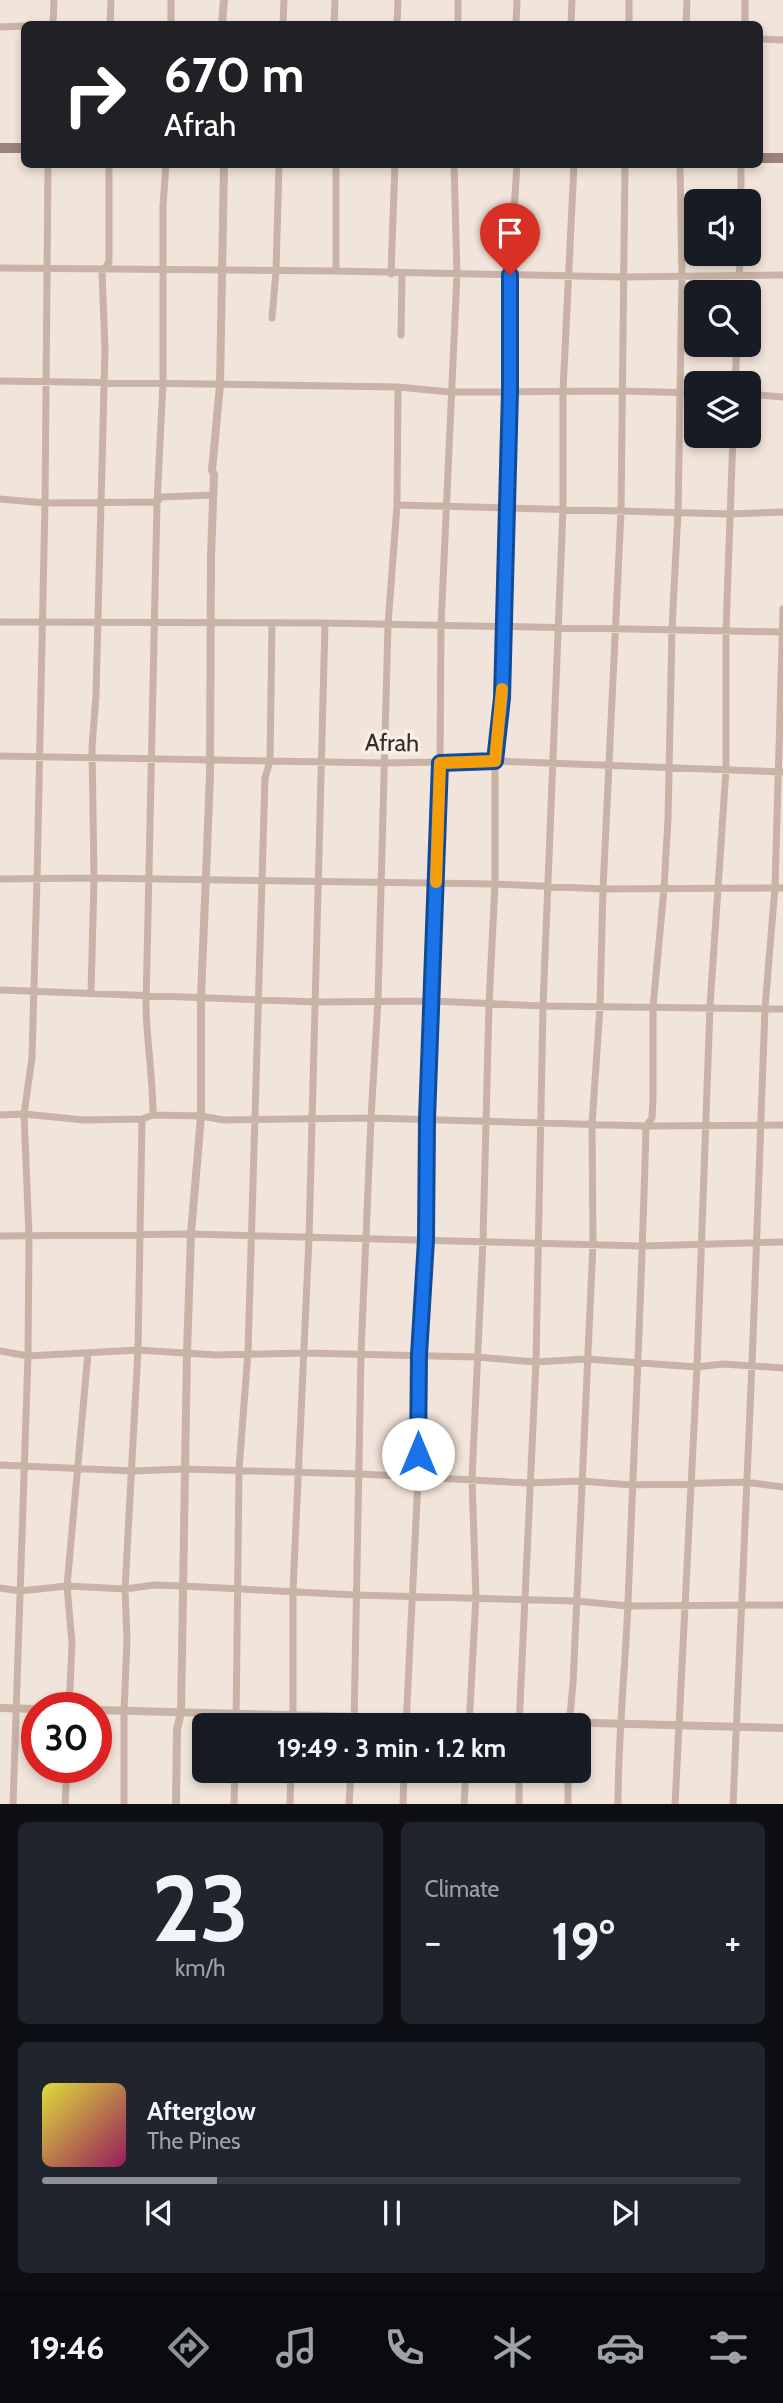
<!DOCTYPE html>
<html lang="en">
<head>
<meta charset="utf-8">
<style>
  body { margin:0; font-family:Cabin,sans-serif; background:#20242c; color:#f1f3f6; height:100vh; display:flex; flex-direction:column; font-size:26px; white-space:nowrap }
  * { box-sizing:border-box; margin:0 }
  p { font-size:23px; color:#9ea1a6 }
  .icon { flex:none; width:38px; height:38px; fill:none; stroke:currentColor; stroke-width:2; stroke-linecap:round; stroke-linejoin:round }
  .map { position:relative; height:1804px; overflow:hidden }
  .panel { display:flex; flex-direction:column; gap:18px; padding:18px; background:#0d0f14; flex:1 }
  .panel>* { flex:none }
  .guide { position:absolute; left:21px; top:21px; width:742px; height:147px; border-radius:10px; box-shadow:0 4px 10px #0003; background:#202124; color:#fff; overflow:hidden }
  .buttons { position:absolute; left:684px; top:189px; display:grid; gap:14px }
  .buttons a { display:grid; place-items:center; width:77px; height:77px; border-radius:10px; background:#171b24; box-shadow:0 4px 10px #0003; font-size:35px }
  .speed { position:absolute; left:21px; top:1692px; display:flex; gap:14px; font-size:35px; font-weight:700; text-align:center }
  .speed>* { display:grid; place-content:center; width:91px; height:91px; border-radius:50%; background:#171b24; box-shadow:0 4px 10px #0003; line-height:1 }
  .speed .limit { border:10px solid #d22; background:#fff; color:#111 }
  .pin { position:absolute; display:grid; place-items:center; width:60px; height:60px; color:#fff; margin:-72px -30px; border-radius:50% 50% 50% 0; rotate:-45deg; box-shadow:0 0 7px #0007 }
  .pin .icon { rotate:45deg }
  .me { position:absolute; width:77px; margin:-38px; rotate:0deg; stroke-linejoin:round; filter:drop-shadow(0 0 5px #0008) }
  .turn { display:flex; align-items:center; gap:24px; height:147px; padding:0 28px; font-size:32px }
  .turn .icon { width:91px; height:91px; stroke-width:2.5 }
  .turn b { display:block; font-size:49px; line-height:60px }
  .big { font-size:52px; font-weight:700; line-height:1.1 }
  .panel .widget { flex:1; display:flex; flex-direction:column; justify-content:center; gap:10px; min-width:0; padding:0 24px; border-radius:10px; background:#20242c }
  .panel .dial { align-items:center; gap:0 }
  .dial b { font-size:91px; line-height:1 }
  .song { display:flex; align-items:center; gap:21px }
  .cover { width:84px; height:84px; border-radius:10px; background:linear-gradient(135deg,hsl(60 70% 55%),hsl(330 70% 35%)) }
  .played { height:7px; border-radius:4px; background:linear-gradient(90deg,#8c9099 25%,#363941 25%) }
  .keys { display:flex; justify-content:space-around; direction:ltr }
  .heat { display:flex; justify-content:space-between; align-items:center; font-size:38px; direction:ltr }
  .panel .tiles { flex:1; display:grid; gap:18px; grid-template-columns:1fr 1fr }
  .widget:last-child { grid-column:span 2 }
  .trip { position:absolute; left:192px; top:1713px; width:399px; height:70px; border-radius:10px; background:#171b24; box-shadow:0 4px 10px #0003; font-weight:700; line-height:70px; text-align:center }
  .dock { display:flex; height:112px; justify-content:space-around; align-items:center; background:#090b0e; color:#9ea1a6 }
  .dock .icon { width:49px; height:49px }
  .dock .on { color:#8c9099 }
  .dock b { font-size:32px; color:#f1f3f6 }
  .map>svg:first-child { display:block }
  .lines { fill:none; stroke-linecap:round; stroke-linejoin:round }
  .minor { stroke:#c8b3a6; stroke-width:7 }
  .tertiary { stroke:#c8b3a6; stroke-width:8 }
  .secondary { stroke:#9c8278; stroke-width:10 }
  .route-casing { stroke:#114b97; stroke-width:18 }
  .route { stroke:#1a73e8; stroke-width:12 }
  .slow { stroke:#f59e0b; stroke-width:12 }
  .labels { text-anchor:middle; stroke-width:7; stroke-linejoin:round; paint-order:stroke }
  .street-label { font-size:24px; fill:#352a27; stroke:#f9efe6 }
</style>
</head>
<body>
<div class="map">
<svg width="783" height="1805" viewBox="0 0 783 1805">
  <rect width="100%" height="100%" fill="#f1e4da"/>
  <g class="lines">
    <path class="minor" d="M 629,0 L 629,24
      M 53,24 L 54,0
      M 110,24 L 111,0
      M 171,24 L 171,0
      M 283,24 L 284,0
      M 334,24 L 335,0
      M 397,24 L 398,0
      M 458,24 L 458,0
      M 516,24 L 517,0
      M 571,24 L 572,0
      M 686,24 L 687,0
      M 745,24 L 745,0
      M 0,27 L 24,26
      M 760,39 L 783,40
      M 336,164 L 336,271
      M 741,201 L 741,164
      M 0,268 L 336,271 L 622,277 L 783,275
      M 391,274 L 395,164
      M 739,292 L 740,254
      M 272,318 L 276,271 L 279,164
      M 401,335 L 402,274
      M 0,381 L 398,387 L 450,392 L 621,391 L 696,393
      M 735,383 L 737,345
      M 749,394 L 783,397
      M 0,499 L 45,503 L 157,502 L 161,497 L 213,495
      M 397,505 L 730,514 L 783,512
      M 0,622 L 325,623 L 783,632
      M 0,756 L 384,763 L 495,761 L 783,772
      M 0,879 L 94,878 L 495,884 L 603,889 L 783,888
      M 0,990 L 316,1002 L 432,1001 L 543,1006 L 783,1009
      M 91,993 L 94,878 L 92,747 L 96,695 L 105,349 L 102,273 L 109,262 L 109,164
      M 0,1115 L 24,1114 L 84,1120 L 142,1119 L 153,1115 L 201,1116 L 224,1120 L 371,1118 L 646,1126 L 783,1125
      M 153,1115 C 153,1079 147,1043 146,1007 L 157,502 L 163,383 L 163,206 L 166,164
      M 0,1236 L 191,1234 L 643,1246 L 783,1242
      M 0,1351 L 28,1356 L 138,1350 L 216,1355 L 304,1353 L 476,1357 L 536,1362 L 586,1359 L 697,1367 L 723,1364 L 783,1368
      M 0,1465 L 133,1471 L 184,1469 L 360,1474 L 529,1483 L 581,1481 L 631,1485 L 745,1482 L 783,1487
      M 0,1588 L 20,1591 L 67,1586 L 125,1589 L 154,1585 L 182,1586 L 355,1595 L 576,1601 L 628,1606 L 783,1605
      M 69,1708 L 72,1644 L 67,1586 L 88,1353
      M 236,1726 L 239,1470 L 248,1352 L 265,778 L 270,761 L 272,623
      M 293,1726 L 293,1590 L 309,1238 L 325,623
      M 354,1726 L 361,1354 L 371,1118 L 378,1000 L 388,625 L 397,505 L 398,387
      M 406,1726 L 418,1479 L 419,1355 L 426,1240 L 427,1119 L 440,763 L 441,626 L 457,274 L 454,164
      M 469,1726 L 476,1597 L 472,1479 L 483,1241 L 489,1004 L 495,884 L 495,761 L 502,697 L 510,391 L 510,275 L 517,164
      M 519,1726 L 536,1362 L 543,1006 L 563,509 L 563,391 L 574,164
      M 569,1726 L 573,1684 L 593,1243 L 592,1125 L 600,1007 L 603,889 L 621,512 L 625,164
      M 519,1771 L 519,1805
      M 13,1805 L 28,1356 L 29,1236 L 24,1114 L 32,1058 L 37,879 L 45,503 L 48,164
      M 65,1805 L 67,1768
      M 124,1805 L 124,1711 L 127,1640 L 125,1589 L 138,1350 L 142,1119
      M 234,1805 L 235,1771
      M 290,1805 L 291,1771
      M 349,1805 L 351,1771
      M 403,1805 L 404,1771
      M 464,1805 L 466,1771
      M 568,1805 L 568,1771
      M 618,1805 C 618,1737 625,1671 628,1603 C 634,1444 642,1285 646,1126 L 652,1118 L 653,1099 L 653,1007 L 664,889 L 668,819 L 672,629 L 678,512 L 682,276 L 680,164
      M 675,1805 L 697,1367 L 710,1006 L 726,770 L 726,630 L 733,436
      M 733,1805 L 753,1339 L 765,1008 L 775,887 L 783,609"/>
    <path class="tertiary" d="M 222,24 L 224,0
      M 0,1708 L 37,1709
      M 96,1710 L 783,1728
      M 176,1805 L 177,1730 L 181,1712 L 187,1353 L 191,1234 L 201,1116 L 201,997 L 210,776 L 211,557 L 214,475 L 212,470 L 220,385 L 224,164"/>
    <path class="secondary" d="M 0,148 L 24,148
      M 760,158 L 783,158"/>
  </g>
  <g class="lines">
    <defs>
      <path id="route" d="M 418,1454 L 419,1355 L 426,1240 L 427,1119 L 440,763 L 495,761 L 502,698 L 510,391 L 510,275"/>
    </defs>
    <use href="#route" class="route-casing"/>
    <use href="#route" class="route"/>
    <path class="slow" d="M 436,882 L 440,763 L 495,761 L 502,689"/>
  </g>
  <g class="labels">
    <g class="street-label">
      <text transform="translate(392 743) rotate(1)" y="8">Afrah</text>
    </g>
  </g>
</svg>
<div class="buttons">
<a><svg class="icon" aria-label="sound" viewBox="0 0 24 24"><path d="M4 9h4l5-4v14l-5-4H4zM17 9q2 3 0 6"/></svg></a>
<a><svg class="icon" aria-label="search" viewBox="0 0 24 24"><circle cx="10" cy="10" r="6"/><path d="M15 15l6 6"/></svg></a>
<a><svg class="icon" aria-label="layers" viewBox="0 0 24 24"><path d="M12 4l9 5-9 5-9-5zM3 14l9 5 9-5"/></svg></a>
</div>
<div class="speed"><div class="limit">30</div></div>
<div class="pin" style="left:510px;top:275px;background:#d93025"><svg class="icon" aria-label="arrive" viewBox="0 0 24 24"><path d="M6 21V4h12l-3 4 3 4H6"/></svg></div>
<svg class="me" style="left:418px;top:1454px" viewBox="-20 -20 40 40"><circle r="19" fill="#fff"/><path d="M0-13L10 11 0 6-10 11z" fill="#1a73e8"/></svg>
<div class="trip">19:49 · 3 min · 1.2 km</div>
<div class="guide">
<div class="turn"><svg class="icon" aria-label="right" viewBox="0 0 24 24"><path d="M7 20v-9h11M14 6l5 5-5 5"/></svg><div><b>670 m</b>Afrah</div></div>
</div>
</div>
<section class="panel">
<div class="tiles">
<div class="widget dial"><b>23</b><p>km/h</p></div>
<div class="widget"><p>Climate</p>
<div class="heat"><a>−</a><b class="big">19°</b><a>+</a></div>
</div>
<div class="widget">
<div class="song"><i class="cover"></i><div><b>Afterglow</b><p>The Pines</p></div></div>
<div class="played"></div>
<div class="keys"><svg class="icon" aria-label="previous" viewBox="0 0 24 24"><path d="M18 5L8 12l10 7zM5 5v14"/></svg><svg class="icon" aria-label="pause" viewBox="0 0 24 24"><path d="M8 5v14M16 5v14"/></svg><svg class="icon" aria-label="next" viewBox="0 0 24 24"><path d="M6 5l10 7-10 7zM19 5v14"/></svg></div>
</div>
</div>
</section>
<nav class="dock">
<b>19:46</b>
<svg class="icon on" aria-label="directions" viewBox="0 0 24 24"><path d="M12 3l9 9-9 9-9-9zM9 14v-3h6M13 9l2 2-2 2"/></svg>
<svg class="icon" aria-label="music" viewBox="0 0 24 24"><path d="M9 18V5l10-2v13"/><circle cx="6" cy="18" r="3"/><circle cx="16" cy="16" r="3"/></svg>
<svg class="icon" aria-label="phone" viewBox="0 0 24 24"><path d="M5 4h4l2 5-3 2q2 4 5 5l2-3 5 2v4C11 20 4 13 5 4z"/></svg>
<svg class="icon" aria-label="climate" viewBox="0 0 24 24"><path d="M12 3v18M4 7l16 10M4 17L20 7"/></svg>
<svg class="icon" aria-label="car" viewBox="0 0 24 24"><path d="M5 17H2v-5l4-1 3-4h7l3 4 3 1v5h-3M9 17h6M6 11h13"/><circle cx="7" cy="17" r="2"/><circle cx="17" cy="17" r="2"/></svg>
<svg class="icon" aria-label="filters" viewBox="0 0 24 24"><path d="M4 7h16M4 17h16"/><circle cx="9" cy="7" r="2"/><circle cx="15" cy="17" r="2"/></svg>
</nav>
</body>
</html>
